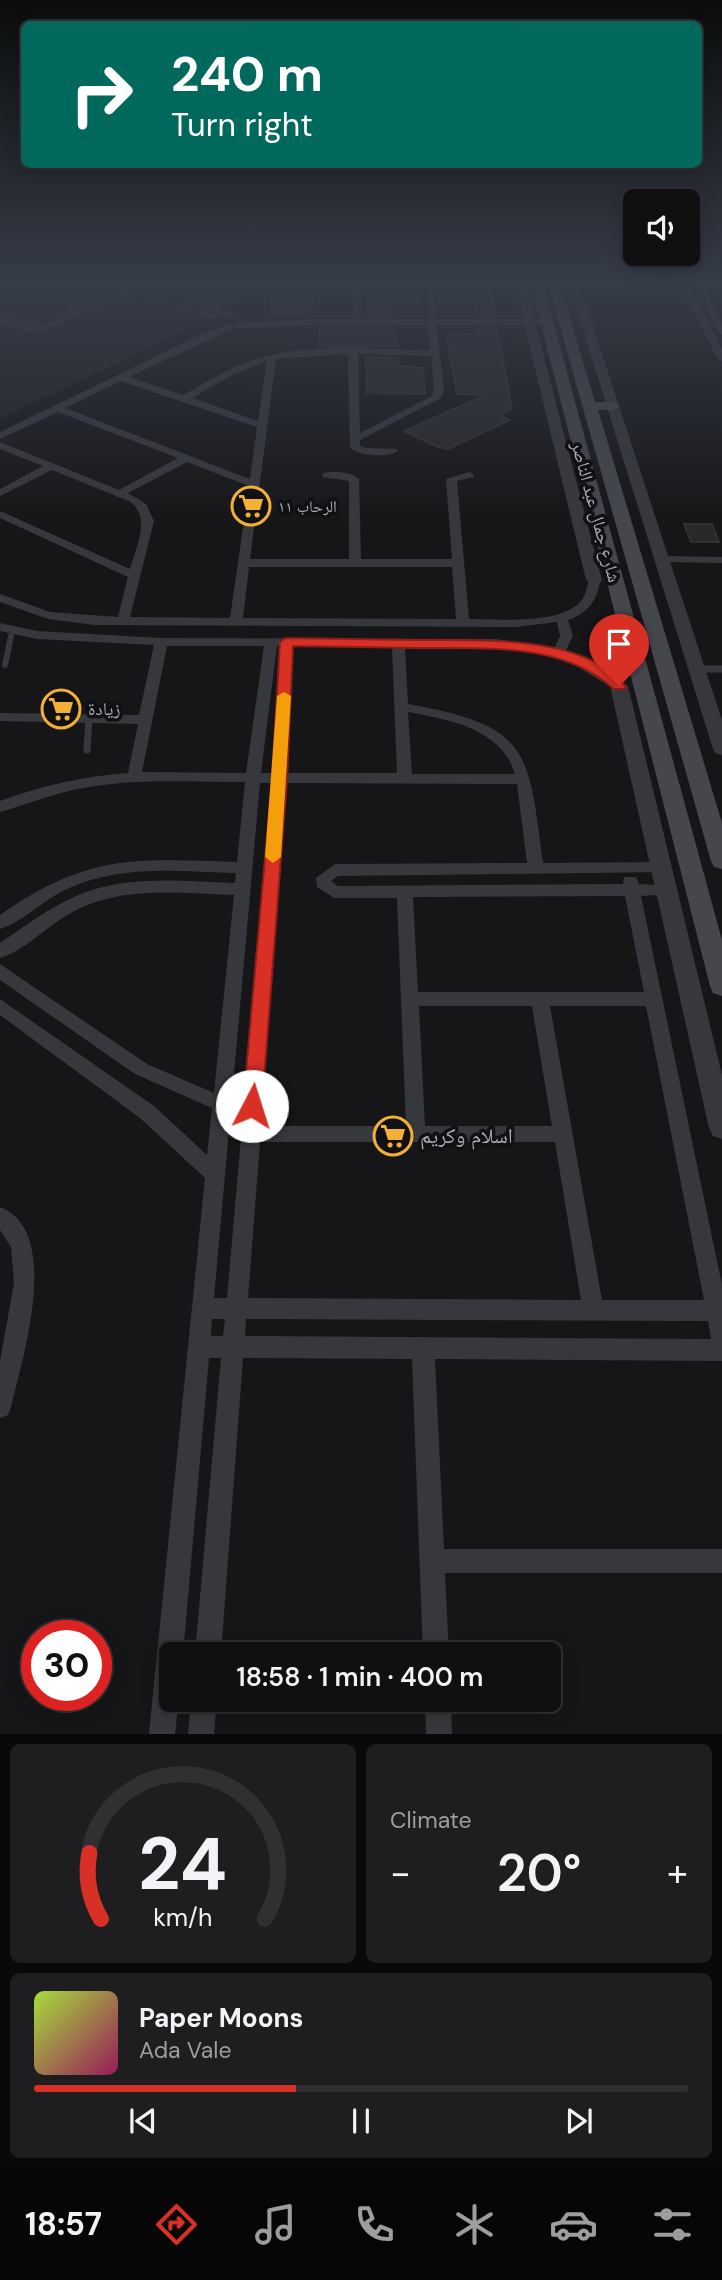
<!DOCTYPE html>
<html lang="en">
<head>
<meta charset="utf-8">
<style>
  body { margin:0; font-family:"DM Sans","Noto Naskh Arabic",sans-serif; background:#1e1e20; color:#f1f3f6; height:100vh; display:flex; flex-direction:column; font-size:26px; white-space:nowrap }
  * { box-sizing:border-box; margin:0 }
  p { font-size:23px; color:#9c9d9f }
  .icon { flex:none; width:38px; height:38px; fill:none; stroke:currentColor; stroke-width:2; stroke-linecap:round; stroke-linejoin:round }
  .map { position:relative; height:1734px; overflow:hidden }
  .drawer { display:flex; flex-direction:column; gap:10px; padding:10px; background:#09090a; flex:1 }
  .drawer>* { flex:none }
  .top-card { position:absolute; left:21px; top:21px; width:681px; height:147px; border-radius:10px; box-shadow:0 4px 18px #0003,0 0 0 2px #303032; background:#00695c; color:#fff; overflow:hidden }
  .fabs { position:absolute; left:623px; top:189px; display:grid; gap:14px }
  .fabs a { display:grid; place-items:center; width:77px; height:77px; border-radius:10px; background:#101012; box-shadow:0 4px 18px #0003,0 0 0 2px #303032; font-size:35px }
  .speed { position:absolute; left:21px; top:1620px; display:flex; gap:14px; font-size:35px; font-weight:700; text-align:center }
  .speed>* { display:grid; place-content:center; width:91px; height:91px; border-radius:50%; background:#101012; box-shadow:0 4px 18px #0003,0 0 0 2px #303032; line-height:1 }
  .speed .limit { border:10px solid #d22; background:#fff; color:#111 }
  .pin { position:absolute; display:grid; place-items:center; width:60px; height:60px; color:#fff; margin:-72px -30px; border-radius:50% 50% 50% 0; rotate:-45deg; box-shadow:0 0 7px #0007 }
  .pin .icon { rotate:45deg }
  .me { position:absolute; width:77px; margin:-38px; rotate:5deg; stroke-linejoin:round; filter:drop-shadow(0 0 5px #0008) }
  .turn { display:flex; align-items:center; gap:24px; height:147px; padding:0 35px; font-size:32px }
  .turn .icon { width:91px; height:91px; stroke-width:2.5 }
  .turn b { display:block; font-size:49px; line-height:60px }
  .big { font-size:52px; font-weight:600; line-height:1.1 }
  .drawer .widget { flex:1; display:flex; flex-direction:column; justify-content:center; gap:10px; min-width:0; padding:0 24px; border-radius:10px; background:#1e1e20 }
  .drawer .dial { align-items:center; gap:0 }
  .dial svg { height:182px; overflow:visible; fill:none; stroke:#303032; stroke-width:7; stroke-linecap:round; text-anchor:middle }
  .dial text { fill:#f1f3f6; stroke:none }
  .song { display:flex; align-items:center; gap:21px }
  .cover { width:84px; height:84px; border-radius:10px; background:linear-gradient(135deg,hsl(80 70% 55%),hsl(330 70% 35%)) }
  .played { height:7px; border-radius:4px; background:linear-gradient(90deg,#d93025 40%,#303032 40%) }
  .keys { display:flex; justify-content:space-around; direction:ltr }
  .heat { display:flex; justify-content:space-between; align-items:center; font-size:38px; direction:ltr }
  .drawer .tiles { flex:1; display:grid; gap:10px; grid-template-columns:1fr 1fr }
  .widget:last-child { grid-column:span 2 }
  .trip { position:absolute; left:159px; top:1642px; width:402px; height:70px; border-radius:10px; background:#101012; box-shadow:0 4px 18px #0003,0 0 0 2px #303032; font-weight:600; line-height:70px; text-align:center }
  .tabs { display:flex; height:112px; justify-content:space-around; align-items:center; background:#060607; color:#9c9d9f }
  .tabs .icon { width:49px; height:49px }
  .tabs .on { color:#d93025 }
  .tabs b { font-size:32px; color:#f1f3f6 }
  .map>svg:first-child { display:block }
  .built { fill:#222225 }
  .building { fill:#29292c; stroke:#303034; stroke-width:2 }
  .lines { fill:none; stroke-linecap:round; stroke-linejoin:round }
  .service-far2 { stroke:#37383d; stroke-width:4.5 }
  .service-far1 { stroke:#37383d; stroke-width:6 }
  .service { stroke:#37383d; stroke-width:7 }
  .minor { fill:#37383d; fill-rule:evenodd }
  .tertiary { fill:#37383d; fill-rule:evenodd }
  .secondary { fill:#45474d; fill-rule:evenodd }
  .route { fill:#d93025; stroke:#8d1f18; stroke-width:2 }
  .slow { fill:#f59e0b }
  .labels { text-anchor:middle; stroke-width:7; stroke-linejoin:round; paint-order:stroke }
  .far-poi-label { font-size:16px; fill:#a8adb8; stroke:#111113; text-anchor:start }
  .street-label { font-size:18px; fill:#a8adb8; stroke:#111113 }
  .poi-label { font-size:18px; fill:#a8adb8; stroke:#111113; text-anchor:start }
  .near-poi-label { font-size:21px; fill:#a8adb8; stroke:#111113; text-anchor:start }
</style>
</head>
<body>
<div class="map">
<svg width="722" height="1734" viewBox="0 0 722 1734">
  <rect width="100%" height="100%" fill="#161618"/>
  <path class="built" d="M 0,281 L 86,281 L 199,315 L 202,319 L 196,325 L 0,419 Z"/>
  <path class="building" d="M 152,281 L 223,281 L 251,289 L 219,305 L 152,285 Z
    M 369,281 L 387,281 L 388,284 L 417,285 L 419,304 L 393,304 L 394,316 L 368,316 Z
    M 442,281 L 489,283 L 495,316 L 476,316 L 474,305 L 443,305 L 438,285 L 442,285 Z
    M 272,292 L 313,293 L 311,314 L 270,314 Z
    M 319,328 L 395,328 L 397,346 L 319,346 Z
    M 478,328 L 497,328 L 512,409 L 500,415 L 510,420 L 448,449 L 438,447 L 404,431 L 486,395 L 457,394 L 446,335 L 479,334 Z
    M 366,357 L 397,358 L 398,366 L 423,368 L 425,394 L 367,393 Z
    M 684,524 L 712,524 L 719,542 L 691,542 Z"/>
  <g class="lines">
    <path class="service-far2" d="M 575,288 L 595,287
      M 68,291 L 84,297 L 66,307 L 79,312
      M 0,313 L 43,327
      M 0,319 L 35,331 L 130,291"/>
    <path class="service-far1" d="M 663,559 L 722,560
      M 5,665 L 11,636"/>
    <path class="service" d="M 697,669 L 722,669
      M 87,750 L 89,719"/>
    <path class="minor" d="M 94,281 L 106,281 L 220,317 L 213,319 Z
      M 238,281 L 274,286 L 352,286 L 352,281 L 360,281 L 361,316 L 357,319 L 353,316 L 352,290 L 274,290 Z
      M 425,281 L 433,281 L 436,318 L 429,316 Z
      M 679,281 L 687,281 L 722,349 L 722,361 L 717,358 Z
      M 692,281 L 700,281 L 722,323 L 722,334 L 718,331 Z
      M 203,304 L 237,315 L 233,318 L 203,308 Z
      M 312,319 L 547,319 L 551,322 L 547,325 L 436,325 L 444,388 L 441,398 L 360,440 L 360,446 L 365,448 L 397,449 L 398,451 C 386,458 361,456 350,448 L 348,354 L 276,359 L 250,559 L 349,559 L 349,481 L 323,477 L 323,473 C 335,471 350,471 359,479 L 361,559 L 452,559 L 446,479 L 469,472 L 474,475 L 473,477 L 457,481 L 469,619 C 498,619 559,625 580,602 C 587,595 586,586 590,577 L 594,576 L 600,580 C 597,601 588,613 568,620 L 573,636 L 565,652 L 596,664 L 624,683 L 624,689 L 614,689 L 572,663 L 529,651 L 496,647 L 405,647 L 408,704 C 530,726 528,749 543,863 L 660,862 L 666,864 L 668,868 L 666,872 L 338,876 L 331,881 L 338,886 L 623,884 L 624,877 L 636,877 L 639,884 L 672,886 L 674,890 L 672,894 L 641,896 L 722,1285 L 722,1361 L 435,1359 L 444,1549 L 722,1549 L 722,1573 L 445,1573 L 449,1654 L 423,1654 L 412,1359 L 243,1358 L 221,1654 L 195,1654 L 221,1358 L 209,1358 L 183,1654 L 172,1654 L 172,1699 L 179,1699 L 175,1734 L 149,1734 L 205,1178 L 140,1118 L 0,1015 L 0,999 L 154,1106 L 207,1155 L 212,1108 L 135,1074 L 0,980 L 0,964 L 147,1064 L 214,1093 L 234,895 C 178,893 119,885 69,914 C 46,927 24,951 0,958 L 0,943 C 24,927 47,909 74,897 C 124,874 181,881 235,883 L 236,873 C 179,871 118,864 65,890 C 43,900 23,922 0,929 L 0,915 C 89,853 134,859 237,862 L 245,782 C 191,782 136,778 83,788 C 54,793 28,804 0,812 L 0,801 C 41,786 84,776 128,773 L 138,724 L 0,721 L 0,713 L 139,715 L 154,645 L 37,639 L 0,631 L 0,623 L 37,631 L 161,638 L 496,639 L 554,649 L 560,636 L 557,622 L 516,627 L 95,625 L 48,619 L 0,602 L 0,594 L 50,612 L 118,617 L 128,577 L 0,518 L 0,511 L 130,569 C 136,547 151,519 131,502 L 52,470 L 0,496 L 0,489 L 43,466 L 0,449 L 0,442 L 119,490 L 178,458 L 58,412 L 0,439 L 0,432 L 204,333 L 229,324 L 233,327 L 232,329 L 129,377 L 183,395 C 207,382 230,367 256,359 C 311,342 373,349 430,350 L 427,325 L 312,325 L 238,329 L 234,326 L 238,323 ZM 358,354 L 431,356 L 434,388 L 432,396 L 360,433 ZM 267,361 L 258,421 L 192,398 L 234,374 ZM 121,381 L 257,427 L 250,479 L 65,408 ZM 187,462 L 249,486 L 230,618 L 130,617 L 154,521 L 146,504 L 128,493 ZM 249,567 L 452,567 L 456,619 L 243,618 ZM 167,646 L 264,646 L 246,773 L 142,772 ZM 277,646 L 279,646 L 273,773 L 261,773 ZM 292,646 L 392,647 L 397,773 L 288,773 ZM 408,712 C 449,720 501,728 515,774 L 412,774 ZM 260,783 L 272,783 L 227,1298 L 214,1298 ZM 287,783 L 517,784 L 527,863 L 335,864 L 316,878 L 317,887 L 334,898 L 397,898 L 406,1126 L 261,1126 ZM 625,896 L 644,992 L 418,992 L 413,897 ZM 419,1006 L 532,1006 L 552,1126 L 425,1126 ZM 550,1006 L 646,1006 L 704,1300 L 602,1300 ZM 260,1142 L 555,1142 L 581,1300 L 248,1298 ZM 212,1319 L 225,1319 L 223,1336 L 211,1336 ZM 246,1319 L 708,1321 L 711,1339 L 245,1336 Z
      M 0,1207 C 63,1231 22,1360 11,1407 L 8,1415 L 0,1418 L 0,1361 L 14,1283 L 11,1247 L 0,1230 Z
      M 191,1699 L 217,1699 L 214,1734 L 188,1734 Z
      M 425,1699 L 451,1699 L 452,1734 L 426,1734 Z"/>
    <path class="tertiary" d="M 514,281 L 524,281 L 602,580 L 600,583 L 594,585 L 586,580 Z
      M 568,281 L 578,281 L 722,720 L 722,755 L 715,753 L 713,749 Z
      M 619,681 L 628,686 L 722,1075 L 722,1139 L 713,1136 L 709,1128 L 610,686 Z"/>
    <path class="secondary" d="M 530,281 L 542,281 L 722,940 L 722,996 L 713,993 L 710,986 Z
      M 547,281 L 559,281 L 595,402 L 613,402 L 620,406 L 613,410 L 598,410 L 722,823 L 722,869 L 714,867 L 711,861 Z"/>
  </g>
  <linearGradient id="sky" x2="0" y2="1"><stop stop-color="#0c0c0d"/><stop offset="0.54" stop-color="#363c48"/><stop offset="1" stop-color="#363c48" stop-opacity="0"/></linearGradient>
  <rect width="722" height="524" fill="url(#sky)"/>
  <path class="route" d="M 286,638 C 330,639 373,639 416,640 C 477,641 583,633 626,686 L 624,689 L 614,689 C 562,642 487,649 421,648 C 378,647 336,647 293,646 L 287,779 L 262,1106 L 259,1112 L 252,1115 L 246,1112 L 243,1106 L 272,779 L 280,642 Z"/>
  <path class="slow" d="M 284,692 L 291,696 L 281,857 L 273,863 L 265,857 L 277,696 Z"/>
  <defs>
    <symbol id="supermarket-ring" viewBox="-11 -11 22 22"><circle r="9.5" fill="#111113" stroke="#f2b134" stroke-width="1.5"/><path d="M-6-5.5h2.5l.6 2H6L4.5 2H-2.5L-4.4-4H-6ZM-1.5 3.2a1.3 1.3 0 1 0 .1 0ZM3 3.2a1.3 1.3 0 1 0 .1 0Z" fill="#f2b134"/></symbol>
  </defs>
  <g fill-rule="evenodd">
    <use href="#supermarket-ring" x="229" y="484" width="44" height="44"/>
    <use href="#supermarket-ring" x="39" y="687" width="44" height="44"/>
    <use href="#supermarket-ring" x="371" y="1114" width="44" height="44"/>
  </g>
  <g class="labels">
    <g class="far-poi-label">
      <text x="278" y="512">الرحاب ١١</text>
    </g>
    <g class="street-label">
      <text transform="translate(596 512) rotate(75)" y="6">شارع جمال عبد الناصر</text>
    </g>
    <g class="poi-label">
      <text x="88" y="715">زيادة</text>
    </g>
    <g class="near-poi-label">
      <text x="420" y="1143">اسلام وكريم</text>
    </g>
  </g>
</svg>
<div class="fabs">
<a><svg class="icon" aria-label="sound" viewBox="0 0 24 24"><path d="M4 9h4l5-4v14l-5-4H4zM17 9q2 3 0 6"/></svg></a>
</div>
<div class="speed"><div class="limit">30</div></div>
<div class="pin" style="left:619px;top:686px;background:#d93025"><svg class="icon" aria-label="arrive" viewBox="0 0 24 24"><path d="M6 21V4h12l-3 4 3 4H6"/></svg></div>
<svg class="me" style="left:252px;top:1106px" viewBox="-20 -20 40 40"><circle r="19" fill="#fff"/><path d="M0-13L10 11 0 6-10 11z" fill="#d93025"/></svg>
<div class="trip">18:58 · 1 min · 400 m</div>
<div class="top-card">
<div class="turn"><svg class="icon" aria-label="right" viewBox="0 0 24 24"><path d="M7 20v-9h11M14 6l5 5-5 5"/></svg><div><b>240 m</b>Turn right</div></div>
</div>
</div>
<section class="drawer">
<div class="tiles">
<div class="widget dial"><svg viewBox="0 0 100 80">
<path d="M14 69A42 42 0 1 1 86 69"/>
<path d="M14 69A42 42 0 0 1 9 40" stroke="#d93025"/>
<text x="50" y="56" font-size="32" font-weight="700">24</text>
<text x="50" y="72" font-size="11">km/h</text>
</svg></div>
<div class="widget"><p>Climate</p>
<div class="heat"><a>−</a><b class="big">20°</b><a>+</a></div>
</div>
<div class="widget">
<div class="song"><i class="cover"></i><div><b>Paper Moons</b><p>Ada Vale</p></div></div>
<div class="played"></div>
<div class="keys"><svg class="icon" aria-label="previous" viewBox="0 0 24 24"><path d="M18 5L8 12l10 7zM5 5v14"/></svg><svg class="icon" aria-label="pause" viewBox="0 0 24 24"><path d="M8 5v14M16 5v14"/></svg><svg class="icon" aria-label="next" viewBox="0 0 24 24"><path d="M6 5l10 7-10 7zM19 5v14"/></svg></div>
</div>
</div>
</section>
<nav class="tabs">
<b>18:57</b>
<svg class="icon on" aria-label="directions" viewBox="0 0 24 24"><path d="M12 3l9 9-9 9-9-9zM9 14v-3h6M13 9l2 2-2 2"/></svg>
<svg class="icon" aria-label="music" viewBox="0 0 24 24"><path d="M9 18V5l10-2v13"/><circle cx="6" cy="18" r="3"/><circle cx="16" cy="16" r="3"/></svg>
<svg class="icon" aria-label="phone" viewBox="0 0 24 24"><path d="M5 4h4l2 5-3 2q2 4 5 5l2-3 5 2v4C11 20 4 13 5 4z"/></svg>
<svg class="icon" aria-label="climate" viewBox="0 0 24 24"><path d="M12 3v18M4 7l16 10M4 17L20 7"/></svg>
<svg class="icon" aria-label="car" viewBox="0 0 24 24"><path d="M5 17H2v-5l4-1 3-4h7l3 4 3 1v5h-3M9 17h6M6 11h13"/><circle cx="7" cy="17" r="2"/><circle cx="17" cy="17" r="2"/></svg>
<svg class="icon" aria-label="filters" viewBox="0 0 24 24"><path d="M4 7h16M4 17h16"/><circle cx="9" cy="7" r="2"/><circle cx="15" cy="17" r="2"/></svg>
</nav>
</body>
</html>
